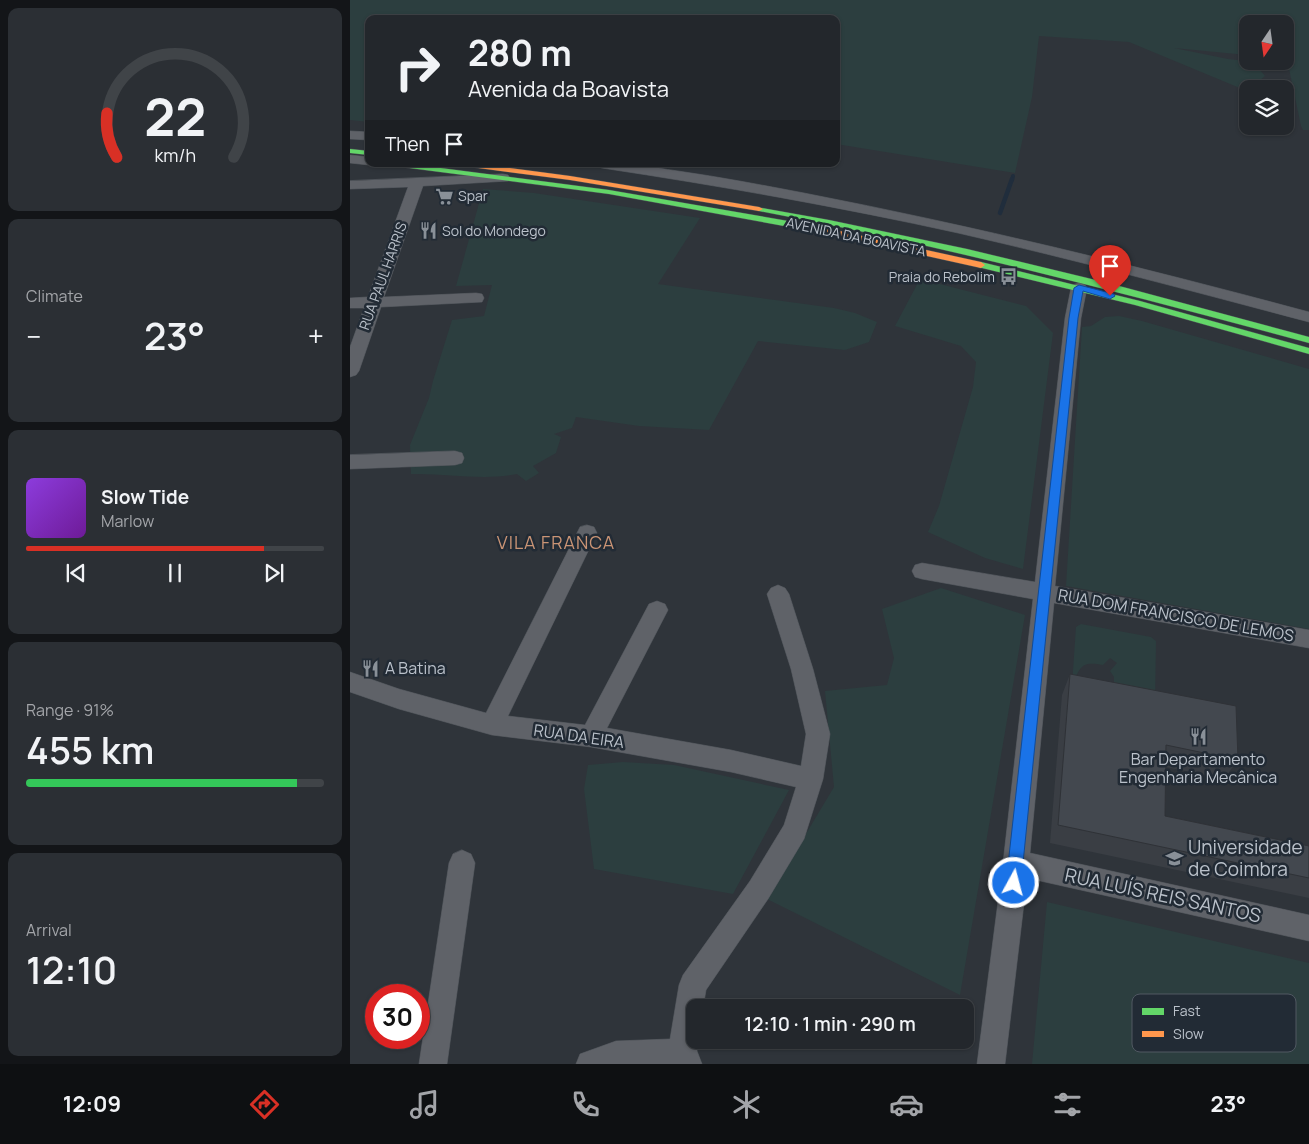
<!DOCTYPE html>
<html lang="en">
<head>
<meta charset="utf-8">
<style>
  body { margin:0; font-family:Manrope,sans-serif; background:#2b2f34; color:#f1f3f6; height:100vh; display:flex; flex-direction:column; font-size:19px; white-space:nowrap }
  * { box-sizing:border-box; margin:0 }
  p { font-size:16px; color:#a3a5a9 }
  .icon { flex:none; width:28px; height:28px; fill:none; stroke:currentColor; stroke-width:2; stroke-linecap:round; stroke-linejoin:round }
  .map { position:relative; flex:1; overflow:hidden }
  .side { display:flex; flex-direction:column; gap:8px; padding:8px; background:#131518; width:350px }
  .side>* { flex:none }
  .guide { position:absolute; left:15px; top:15px; width:475px; height:152px; border-radius:10px; box-shadow:0 1px 4px #0004,0 0 0 1px #404448; background:#23272c; color:#f1f3f6; overflow:hidden }
  .needle { width:32px; rotate:193deg }
  .buttons { position:absolute; left:889px; top:15px; display:grid; gap:10px }
  .buttons a { display:grid; place-items:center; width:55px; height:55px; border-radius:10px; background:#23272c; box-shadow:0 1px 4px #0004,0 0 0 1px #404448; font-size:25px }
  .speed { position:absolute; left:15px; top:984px; display:flex; gap:10px; font-size:25px; font-weight:700; text-align:center }
  .speed>* { display:grid; place-content:center; width:65px; height:65px; border-radius:50%; background:#23272c; box-shadow:0 1px 4px #0004,0 0 0 1px #404448; line-height:1 }
  .speed .limit { border:8px solid #d22; background:#fff; color:#111 }
  .pin { position:absolute; display:grid; place-items:center; width:42px; height:42px; color:#fff; margin:-51px -21px; border-radius:50% 50% 50% 0; rotate:-45deg; box-shadow:0 0 5px #0007 }
  .pin .icon { rotate:45deg }
  .me { position:absolute; width:55px; margin:-28px; rotate:7deg; stroke-linejoin:round; filter:drop-shadow(0 0 4px #0008) }
  .turn { display:flex; align-items:center; gap:18px; height:105px; padding:0 20px; font-size:22px }
  .turn .icon { width:65px; height:65px; stroke-width:2.5 }
  .turn b { display:block; font-size:35px; line-height:42px }
  .then { display:flex; align-items:center; height:48px; padding:0 20px; background:#0003; gap:10px; font-size:19px }
  .big { font-size:38px; font-weight:600; line-height:1.1 }
  .side .card { flex:1; display:flex; flex-direction:column; justify-content:center; gap:8px; min-width:0; padding:0 18px; border-radius:10px; background:#2b2f34 }
  .side .dial { align-items:center; gap:0 }
  .dial svg { height:130px; overflow:visible; fill:none; stroke:#404448; stroke-width:7; stroke-linecap:round; text-anchor:middle }
  .dial text { fill:#f1f3f6; stroke:none }
  .song { display:flex; align-items:center; gap:15px }
  .cover { width:60px; height:60px; border-radius:8px; background:linear-gradient(135deg,hsl(270 70% 55%),hsl(280 70% 35%)) }
  .played { height:5px; border-radius:2px; background:linear-gradient(90deg,#d93025 80%,#404448 80%) }
  .keys { display:flex; justify-content:space-around; direction:ltr }
  .heat { display:flex; justify-content:space-between; align-items:center; font-size:28px; direction:ltr }
  .charge { height:8px; border-radius:4px; background:linear-gradient(90deg,#34c759 91%,#404448 0) }
  .trip { position:absolute; left:336px; top:999px; width:288px; height:50px; border-radius:10px; background:#23272c; box-shadow:0 1px 4px #0004,0 0 0 1px #404448; font-weight:600; line-height:50px; text-align:center }
  .tabs { display:flex; height:80px; justify-content:space-around; align-items:center; background:#0e1012; color:#a3a5a9 }
  .tabs .icon { width:35px; height:35px }
  .tabs .selected { color:#d93025 }
  .tabs b { font-size:22px; color:#f1f3f6 }
  main { display:flex; flex:1; min-height:0 }
  .map>svg:first-child { display:block }
  .green { fill:#2c3e3f }
  .lines { fill:none; stroke-linecap:round; stroke-linejoin:round }
  .stream-far1 { stroke:#202d3c; stroke-width:4 }
  .stream { stroke:#202d3c; stroke-width:4.5 }
  .street-casing { stroke:#4c5157; stroke-width:1 }
  .fast-casing { stroke:#4c5157; stroke-width:1 }
  .slow-casing { stroke:#4c5157; stroke-width:1 }
  .street { fill:#5f6268; fill-rule:evenodd }
  .fast { fill:#63d668; fill-rule:evenodd }
  .slow { fill:#ff974d; fill-rule:evenodd }
  .wall { fill:#3a3e44 }
  .building { fill:#43484f; stroke:#2f3237 }
  .route { fill:#1a73e8; stroke:#114b97 }
  .labels { text-anchor:middle; stroke-width:5; stroke-linejoin:round; paint-order:stroke }
  .far-poi-label { font-size:14px; fill:#bac1ca; stroke:#222b35; text-anchor:start }
  .far-street-label { font-size:14px; fill:#bac1ca; stroke:#222b35 }
  .street-label { font-size:16px; fill:#bac1ca; stroke:#222b35 }
  .poi-label { font-size:16px; fill:#bac1ca; stroke:#222b35; text-anchor:start }
  .neighbourhood-label { font-size:18px; letter-spacing:1px; fill:#ca9475; stroke:#222b35 }
  .near-poi-label { font-size:19px; fill:#bac1ca; stroke:#222b35; text-anchor:start }
  .near-street-label { font-size:19px; fill:#bac1ca; stroke:#222b35 }
  .key { fill:#222b35; stroke:#505862; stroke-width:1 }
  .key-label { font-size:14px; fill:#bac1ca }
</style>
</head>
<body>
<main>
<section class="side">
<div class="card dial"><svg viewBox="0 0 100 80">
<path d="M14 69A42 42 0 1 1 86 69"/>
<path d="M14 69A42 42 0 0 1 8 42" stroke="#d93025"/>
<text x="50" y="56" font-size="32" font-weight="700">22</text>
<text x="50" y="72" font-size="11">km/h</text>
</svg></div>
<div class="card"><p>Climate</p>
<div class="heat"><a>−</a><b class="big">23°</b><a>+</a></div>
</div>
<div class="card">
<div class="song"><i class="cover"></i><div><b>Slow Tide</b><p>Marlow</p></div></div>
<div class="played"></div>
<div class="keys"><svg class="icon" aria-label="previous" viewBox="0 0 24 24"><path d="M18 5L8 12l10 7zM5 5v14"/></svg><svg class="icon" aria-label="pause" viewBox="0 0 24 24"><path d="M8 5v14M16 5v14"/></svg><svg class="icon" aria-label="next" viewBox="0 0 24 24"><path d="M6 5l10 7-10 7zM19 5v14"/></svg></div>
</div>
<div class="card"><p>Range · 91%</p><b class="big">455 km</b><div class="charge"></div></div>
<div class="card"><p>Arrival</p><b class="big">12:10</b></div>
</section>
<div class="map">
<svg width="959" height="1064" viewBox="0 0 959 1064">
  <rect width="100%" height="100%" fill="#2f343a"/>
  <path class="green" d="M 0,0 L 959,0 L 959,130 L 953,130 L 951,126 L 938,64 L 932,61 L 935,61 L 935,24 L 898,24 L 897,55 L 824,48 L 878,59 L 915,63 L 921,68 L 910,70 L 915,76 L 897,91 L 779,42 L 689,36 L 682,97 L 665,173 L 486,144 L 486,19 L 19,19 L 19,122 L 0,120 Z
    M 133,189 L 184,193 L 350,218 L 308,284 L 484,308 L 505,313 L 527,322 L 519,342 L 495,350 L 408,341 L 359,430 L 289,426 L 226,417 L 222,428 L 204,434 L 211,437 L 206,453 L 183,466 L 189,473 L 176,481 L 167,474 C 133,481 96,473 61,474 L 60,445 L 79,398 L 83,381 L 102,320 L 134,316 L 142,285 L 106,286 Z
    M 570,279 L 676,306 L 703,333 L 673,569 L 635,558 L 578,532 L 589,506 L 623,387 L 626,362 L 611,346 L 545,326 Z
    M 769,316 L 792,321 L 959,369 L 959,629 L 716,586 L 732,327 L 741,326 L 755,317 Z
    M 591,588 L 675,615 L 610,995 L 417,899 L 484,787 L 475,691 L 537,685 L 544,658 L 532,609 Z
    M 731,624 L 801,637 L 806,641 L 805,701 L 764,684 L 764,677 L 760,671 L 767,663 L 760,658 L 753,665 C 730,661 731,667 722,685 L 726,627 Z
    M 273,762 L 324,765 L 439,790 L 383,894 L 244,869 L 234,789 L 238,765 Z
    M 697,902 L 959,963 L 959,1064 L 682,1064 Z"/>
  <g class="lines">
    <path class="stream-far1" d="M 662,180 L 663,176"/>
    <path class="stream" d="M 650,213 L 662,179"/>
    <defs>
      <path id="street" d="M 0,131 L 19,132 L 19,140 L 0,139 Z
        M 0,155 L 19,157 L 19,164 L 24,164 L 19,165 L 0,163 Z
        M 245,164 C 273,162 300,167 328,171 C 370,177 412,185 454,193 C 624,226 792,267 959,312 L 959,322 C 842,291 726,260 608,233 C 490,207 371,186 252,168 Z
        M 153,174 L 158,175 L 160,178 L 158,181 L 73,186 L 34,297 L 126,293 L 132,294 L 134,298 L 132,302 L 31,307 L 9,371 L 6,375 L 0,377 L 0,347 L 14,308 L 0,308 L 0,298 L 18,297 L 58,187 L 0,189 L 0,181 Z
        M 729,283 L 735,285 L 737,288 L 731,318 L 705,586 L 959,630 L 959,648 L 704,603 L 680,853 L 959,915 L 959,941 L 677,878 L 655,1064 L 627,1064 L 653,863 L 683,599 L 572,579 L 565,577 L 562,571 L 565,565 L 572,563 L 685,582 L 715,318 L 721,288 L 723,285 Z
        M 105,451 L 112,453 L 114,458 L 112,463 L 105,465 L 0,469 L 0,455 Z
        M 237,525 L 244,527 L 247,533 L 158,716 L 235,725 L 299,604 L 307,601 L 315,604 L 318,610 L 257,728 L 381,750 L 451,766 L 456,734 L 441,669 L 417,594 L 421,588 L 428,585 L 435,588 L 439,594 L 463,669 L 480,734 L 473,779 L 454,839 L 418,899 L 356,990 L 353,1008 L 345,1008 L 345,1040 L 348,1040 L 347,1051 L 352,1064 L 226,1064 L 230,1054 L 266,1041 L 320,1039 L 329,985 L 333,975 L 400,881 L 434,825 L 446,787 L 381,772 L 241,747 L 142,735 L 49,709 L 0,692 L 0,672 L 49,689 L 136,713 L 230,527 Z
        M 112,850 L 121,854 L 125,863 L 97,1064 L 69,1064 L 99,863 L 103,854 Z"/>
      <path id="fast" d="M 0,149 L 19,151 L 19,155 L 0,153 Z
        M 40,164 L 60,164 L 259,190 L 467,226 L 471,229 L 467,232 L 259,194 L 44,166 Z
        M 406,207 L 479,220 L 617,249 L 758,283 L 959,337 L 959,343 C 777,294 595,246 409,211 L 405,209 Z
        M 631,262 L 790,301 L 959,348 L 959,354 L 785,305 L 628,267 L 627,265 Z"/>
      <path id="slow" d="M 109,164 L 129,164 L 220,176 L 409,207 L 413,209 L 409,211 L 220,180 L 113,166 Z
        M 467,226 L 631,262 L 635,265 L 631,268 L 464,231 L 464,227 Z"/>
    </defs>
    <use href="#street" class="street-casing"/>
    <use href="#fast" class="fast-casing"/>
    <use href="#slow" class="slow-casing"/>
    <use href="#street" class="street"/>
    <use href="#fast" class="fast"/>
    <use href="#slow" class="slow"/>
  </g>
  <path class="wall" d="M 720,674 L 888,760 L 874,779 L 816,767 L 815,816 L 959,846 L 959,898 L 700,843 L 712,695 Z"/>
  <path class="building" d="M 720,674 L 886,706 L 888,760 L 816,745 L 815,816 L 959,846 L 959,878 L 708,825 Z"/>
  <path class="route" d="M 729,285 L 764,294 L 765,296 L 760,299 L 733,291 L 728,318 L 671,883 L 669,888 L 664,891 L 658,888 L 656,883 L 719,318 L 724,288 Z"/>
  <defs>
    <symbol id="supermarket-bare" viewBox="-9 -9 18 18"><path d="M-6-5.5h2.5l.6 2H6L4.5 2H-2.5L-4.4-4H-6ZM-1.5 3.2a1.3 1.3 0 1 0 .1 0ZM3 3.2a1.3 1.3 0 1 0 .1 0Z" fill="#899098" stroke="#222b35" stroke-width="2.5" paint-order="stroke"/></symbol>
    <symbol id="restaurant-bare" viewBox="-9 -9 18 18"><path d="M-5-6h1v4h1v-4h1v4h1v-4h1v5L-1.5 .5V6h-2V.5L-5-1ZM5-6V6H3V1.5H1.5Q1.5-4 5-6Z" fill="#899098" stroke="#222b35" stroke-width="2.5" paint-order="stroke"/></symbol>
    <symbol id="bus-bare" viewBox="-9 -9 18 18"><path d="M-5-6H5V4H4V6H2V4H-2V6H-4V4H-5ZM-3.5-4V0h7V-4ZM-3.5 1.2v1.5H-2V1.2ZM2 1.2v1.5H3.5V1.2Z" fill="#899098" stroke="#222b35" stroke-width="2.5" paint-order="stroke"/></symbol>
    <symbol id="university-bare" viewBox="-9 -9 18 18"><path d="M0-5L7-2L0 1L-7-2ZM-4 1L0 2.5L4 1V4Q0 6-4 4Z" fill="#899098" stroke="#222b35" stroke-width="2.5" paint-order="stroke"/></symbol>
  </defs>
  <g fill-rule="evenodd">
    <use href="#supermarket-bare" x="82" y="184" width="25" height="25"/>
    <use href="#restaurant-bare" x="66" y="218" width="25" height="25"/>
    <use href="#bus-bare" x="646" y="264" width="25" height="25"/>
    <use href="#restaurant-bare" x="8" y="656" width="25" height="25"/>
    <use href="#restaurant-bare" x="836" y="724" width="25" height="25"/>
    <use href="#university-bare" x="812" y="846" width="25" height="25"/>
  </g>
  <g class="labels">
    <g class="far-poi-label">
      <text x="108" y="201">Spar</text>
      <text x="92" y="236">Sol do Mondego</text>
      <text x="645" y="282" text-anchor="end">Praia do Rebolim</text>
    </g>
    <g class="far-street-label">
      <text transform="translate(506 237) rotate(12)" y="5">AVENIDA DA BOAVISTA</text>
      <text transform="translate(33 276) rotate(-70)" y="5">RUA PAUL HARRIS</text>
    </g>
    <g class="street-label">
      <text transform="translate(826 615) rotate(10)" y="6">RUA DOM FRANCISCO DE LEMOS</text>
      <text transform="translate(229 736) rotate(8)" y="6">RUA DA EIRA</text>
    </g>
    <g class="poi-label">
      <text x="35" y="674">A Batina</text>
      <text x="848" y="765" text-anchor="middle">Bar Departamento<tspan x="848" dy="18">Engenharia Mecânica</tspan></text>
    </g>
    <g class="neighbourhood-label">
      <text x="206" y="549">VILA FRANCA</text>
    </g>
    <g class="near-poi-label">
      <text x="838" y="854">Universidade<tspan x="838" dy="22">de Coimbra</tspan></text>
    </g>
    <g class="near-street-label">
      <text transform="translate(813 895) rotate(12)" y="7">RUA LUÍS REIS SANTOS</text>
    </g>
  </g>
  <rect x="782" y="994" width="164" height="58" rx="8" class="key"/>
  <rect x="792" y="1008" width="22" height="7" fill="#63d668"/>
  <rect x="792" y="1031" width="22" height="6" fill="#ff974d"/>
  <g class="key-label">
    <text x="823" y="1016">Fast</text>
    <text x="823" y="1039">Slow</text>
  </g>
</svg>
<div class="buttons">
<a><svg class="needle" viewBox="-14 -14 28 28"><path d="M0-13l5 13h-10z" fill="#e53935"/><path d="M0 13l5-13h-10z" fill="#a3a5a9"/></svg></a>
<a><svg class="icon" aria-label="layers" viewBox="0 0 24 24"><path d="M12 4l9 5-9 5-9-5zM3 14l9 5 9-5"/></svg></a>
</div>
<div class="speed"><div class="limit">30</div></div>
<div class="pin" style="left:760px;top:296px;background:#d93025"><svg class="icon" aria-label="arrive" viewBox="0 0 24 24"><path d="M6 21V4h12l-3 4 3 4H6"/></svg></div>
<svg class="me" style="left:664px;top:883px" viewBox="-20 -20 40 40"><circle r="17" fill="#1a73e8" stroke="#fff" stroke-width="3"/><path d="M0-11L8 9 0 5-8 9z" fill="#fff"/></svg>
<div class="trip">12:10 · 1 min · 290 m</div>
<div class="guide">
<div class="turn"><svg class="icon" aria-label="right" viewBox="0 0 24 24"><path d="M7 20v-9h11M14 6l5 5-5 5"/></svg><div><b>280 m</b>Avenida da Boavista</div></div>
<div class="then">Then<svg class="icon" aria-label="arrive" viewBox="0 0 24 24"><path d="M6 21V4h12l-3 4 3 4H6"/></svg></div>
</div>
</div>
</main>
<nav class="tabs">
<b>12:09</b>
<svg class="icon selected" aria-label="directions" viewBox="0 0 24 24"><path d="M12 3l9 9-9 9-9-9zM9 14v-3h6M13 9l2 2-2 2"/></svg>
<svg class="icon" aria-label="music" viewBox="0 0 24 24"><path d="M9 18V5l10-2v13"/><circle cx="6" cy="18" r="3"/><circle cx="16" cy="16" r="3"/></svg>
<svg class="icon" aria-label="phone" viewBox="0 0 24 24"><path d="M5 4h4l2 5-3 2q2 4 5 5l2-3 5 2v4C11 20 4 13 5 4z"/></svg>
<svg class="icon" aria-label="climate" viewBox="0 0 24 24"><path d="M12 3v18M4 7l16 10M4 17L20 7"/></svg>
<svg class="icon" aria-label="car" viewBox="0 0 24 24"><path d="M5 17H2v-5l4-1 3-4h7l3 4 3 1v5h-3M9 17h6M6 11h13"/><circle cx="7" cy="17" r="2"/><circle cx="17" cy="17" r="2"/></svg>
<svg class="icon" aria-label="filters" viewBox="0 0 24 24"><path d="M4 7h16M4 17h16"/><circle cx="9" cy="7" r="2"/><circle cx="15" cy="17" r="2"/></svg>
<b>23°</b>
</nav>
</body>
</html>
